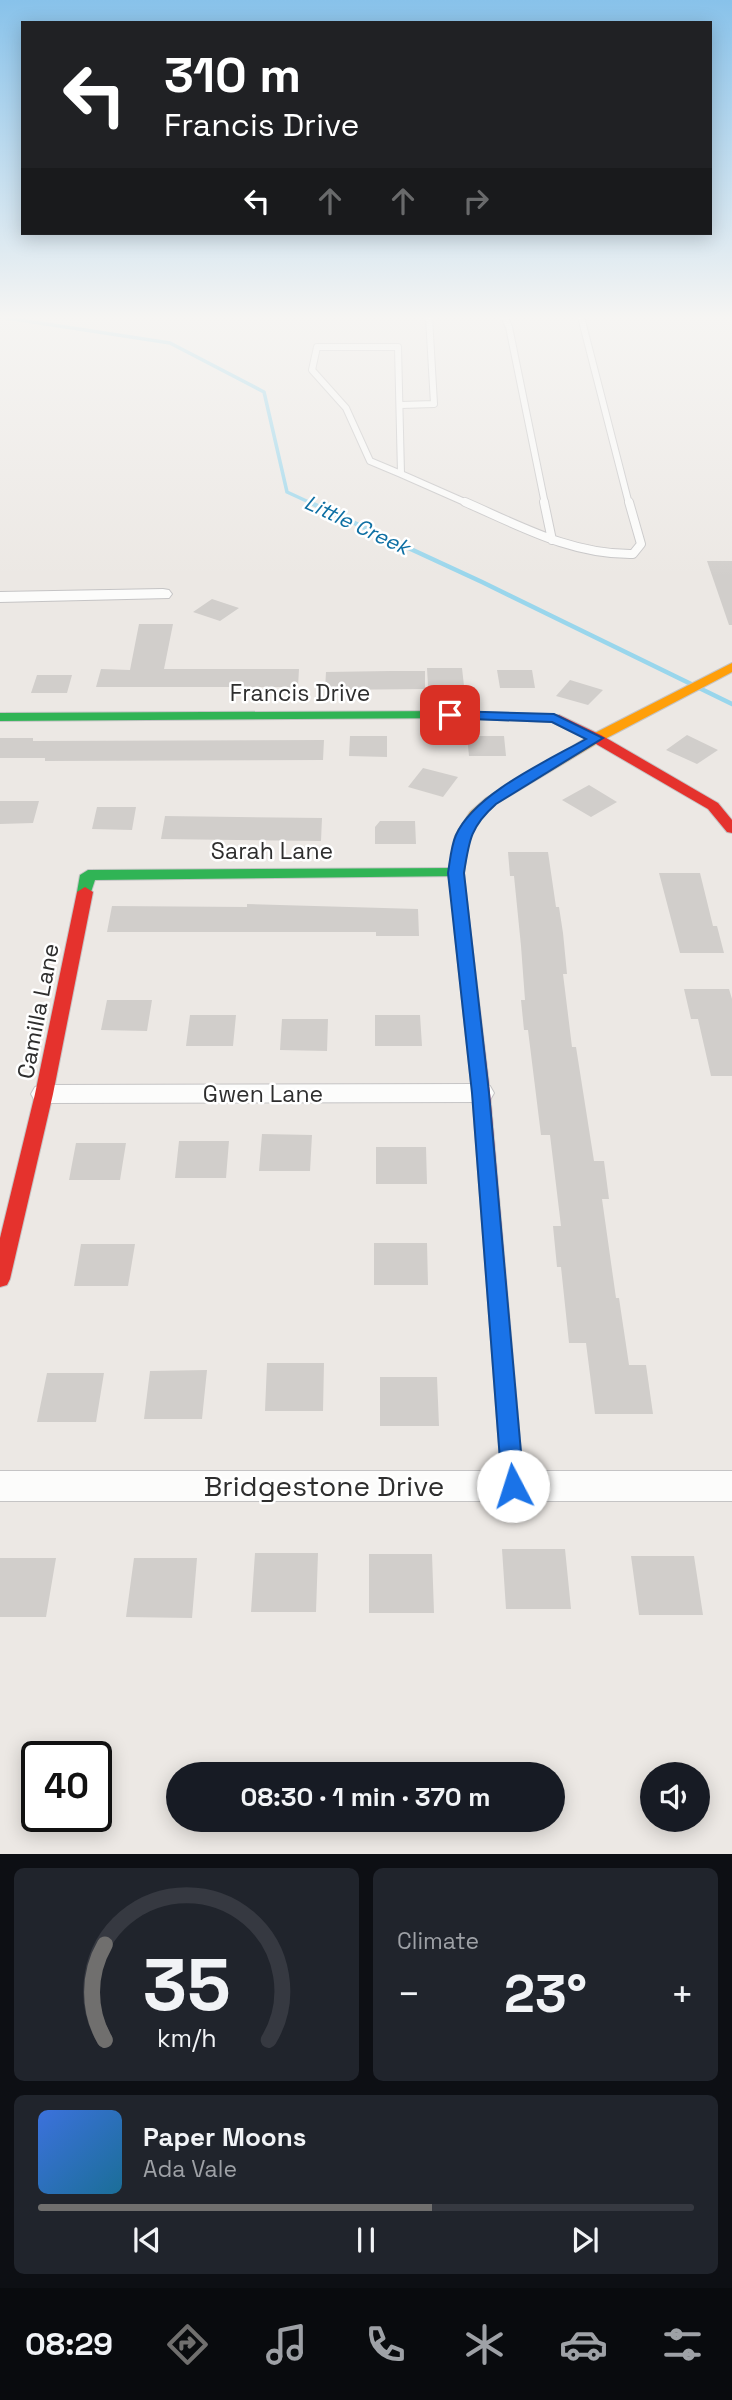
<!DOCTYPE html>
<html lang="en">
<head>
<meta charset="utf-8">
<style>
  body { margin:0; font-family:"Space Grotesk",sans-serif; background:#20242c; color:#f1f3f6; height:100vh; display:flex; flex-direction:column; font-size:26px; white-space:nowrap }
  * { box-sizing:border-box; margin:0 }
  p { font-size:23px; color:#9ea1a6 }
  .icon { flex:none; width:38px; height:38px; fill:none; stroke:currentColor; stroke-width:2; stroke-linecap:round; stroke-linejoin:round }
  .map { position:relative; height:1854px; overflow:hidden }
  .drawer { display:flex; flex-direction:column; gap:14px; padding:14px; background:#0d0f14; flex:1 }
  .drawer>* { flex:none }
  .guide { position:absolute; left:21px; top:21px; width:691px; height:214px; border-radius:0px; box-shadow:0 4px 18px #0003; background:#202124; color:#fff; overflow:hidden }
  .controls { position:absolute; left:640px; top:1762px; display:grid; gap:14px }
  .controls a { display:grid; place-items:center; width:70px; height:70px; border-radius:50%; background:#171b24; box-shadow:0 4px 18px #0003; font-size:35px }
  .speed { position:absolute; left:21px; top:1741px; display:flex; gap:14px; font-size:35px; font-weight:700; text-align:center }
  .speed>* { display:grid; place-content:center; width:91px; height:91px; border-radius:50%; background:#171b24; box-shadow:0 4px 18px #0003; line-height:1 }
  .speed .limit { border:4px solid #111; border-radius:10px; background:#fff; color:#111 }
  .pin { position:absolute; display:grid; place-items:center; width:60px; height:60px; color:#fff; margin:-30px; border-radius:14px; box-shadow:0 4px 10px #0006 }
  .me { position:absolute; width:77px; margin:-38px; rotate:355deg; stroke-linejoin:round; filter:drop-shadow(0 0 5px #0008) }
  .turn { display:flex; align-items:center; gap:24px; height:147px; padding:0 28px; font-size:32px }
  .turn .icon { width:91px; height:91px; stroke-width:2.5 }
  .turn b { display:block; font-size:49px; line-height:60px }
  .lanes { display:flex; align-items:center; height:66px; padding:0 28px; background:#0003; justify-content:center; gap:35px; direction:ltr }
  .lanes .off { opacity:.35 }
  .big { font-size:52px; font-weight:700; line-height:1.1 }
  .drawer .tile { flex:1; display:flex; flex-direction:column; justify-content:center; gap:10px; min-width:0; padding:0 24px; border-radius:10px; background:#20242c }
  .drawer .dial { align-items:center; gap:0 }
  .dial svg { height:182px; overflow:visible; fill:none; stroke:#363941; stroke-width:7; stroke-linecap:round; text-anchor:middle }
  .dial text { fill:#f1f3f6; stroke:none }
  .song { display:flex; align-items:center; gap:21px }
  .cover { width:84px; height:84px; border-radius:10px; background:linear-gradient(135deg,hsl(220 70% 55%),hsl(200 70% 35%)) }
  .played { height:7px; border-radius:4px; background:linear-gradient(90deg,#706f6e 60%,#363941 60%) }
  .keys { display:flex; justify-content:space-around; direction:ltr }
  .heat { display:flex; justify-content:space-between; align-items:center; font-size:38px; direction:ltr }
  .drawer .tiles { flex:1; display:grid; gap:14px; grid-template-columns:1fr 1fr }
  .tile:last-child { grid-column:span 2 }
  .trip { position:absolute; left:166px; top:1762px; width:399px; height:70px; border-radius:35px; background:#171b24; box-shadow:0 4px 18px #0003; font-weight:700; line-height:70px; text-align:center }
  .tab-bar { display:flex; height:112px; justify-content:space-around; align-items:center; background:#090b0e; color:#9ea1a6 }
  .tab-bar .icon { width:49px; height:49px }
  .tab-bar .active { color:#706f6e }
  .tab-bar b { font-size:32px; color:#f1f3f6 }
  .map>svg:first-child { display:block }
  .lines { fill:none; stroke-linecap:round; stroke-linejoin:round }
  .stream-far1 { stroke:#99d6ec; stroke-width:3.5 }
  .stream { stroke:#99d6ec; stroke-width:4.5 }
  .building { fill:#d1cecb }
  .lane-far1-casing { stroke:#c5c4c5; stroke-width:8 }
  .lane-casing { stroke:#c5c4c5; stroke-width:10 }
  .street-casing { stroke:#c5c4c5; stroke-width:2 }
  .fast-casing { stroke:#c5c4c5; stroke-width:2 }
  .slow-casing { stroke:#c5c4c5; stroke-width:2 }
  .jam-casing { stroke:#c5c4c5; stroke-width:2 }
  .lane-far1 { stroke:#fcfcfb; stroke-width:6 }
  .lane { stroke:#fcfcfb; stroke-width:8 }
  .street { fill:#fcfcfb; fill-rule:evenodd }
  .fast { fill:#30b455; fill-rule:evenodd }
  .slow { fill:#ff9f0a; fill-rule:evenodd }
  .jam { fill:#e5322d; fill-rule:evenodd }
  .route { fill:#1a73e8; stroke:#114b97; stroke-width:2 }
  .labels { text-anchor:middle; stroke-width:5; stroke-linejoin:round; paint-order:stroke }
  .far-water-label { font-size:21px; font-style:italic; fill:#0d6fa3; stroke:#fff }
  .street-label { font-size:23px; fill:#2e2e2e; stroke:#fff }
  .near-street-label { font-size:28px; fill:#2e2e2e; stroke:#fff }
</style>
</head>
<body>
<div class="map">
<svg width="732" height="1854" viewBox="0 0 732 1854">
  <rect width="100%" height="100%" fill="#ece8e4"/>
  <g class="lines">
    <path class="stream-far1" d="M 0,317 L 170,343 L 264,392 L 287,492 L 313,504"/>
    <path class="stream" d="M 309,502 L 482,582 L 732,704"/>
  </g>
  <path class="building" d="M 707,561 L 732,561 L 732,625 L 729,625 Z
    M 212,599 L 239,608 L 220,621 L 193,612 Z
    M 139,624 L 173,624 L 164,669 L 299,669 L 298,687 L 96,687 L 101,669 L 130,670 Z
    M 427,668 L 462,668 L 464,686 L 428,686 Z
    M 497,670 L 532,670 L 535,688 L 500,688 Z
    M 390,671 L 425,671 L 425,689 L 325,690 L 326,672 Z
    M 37,675 L 72,675 L 67,693 L 31,693 Z
    M 570,680 L 603,690 L 588,705 L 556,696 Z
    M 687,735 L 718,750 L 697,764 L 666,750 Z
    M 350,736 L 387,736 L 387,757 L 349,756 Z
    M 467,736 L 504,736 L 506,756 L 469,756 Z
    M 0,738 L 33,738 L 33,741 L 324,740 L 323,760 L 45,761 L 45,758 L 0,758 Z
    M 423,768 L 458,777 L 443,797 L 408,787 Z
    M 589,785 L 617,802 L 591,817 L 562,800 Z
    M 0,801 L 39,801 L 33,823 L 0,824 Z
    M 97,807 L 136,807 L 132,830 L 92,829 Z
    M 165,816 L 322,818 L 321,841 L 161,839 Z
    M 380,821 L 415,821 L 416,844 L 375,844 L 375,827 Z
    M 508,852 L 548,852 L 556,907 L 559,907 L 563,933 L 567,974 L 563,974 L 572,1047 L 576,1047 L 594,1161 L 604,1161 L 609,1199 L 602,1199 L 616,1298 L 619,1298 L 629,1365 L 646,1365 L 653,1414 L 595,1414 L 586,1343 L 569,1343 L 561,1267 L 557,1267 L 553,1226 L 561,1226 L 550,1135 L 541,1135 L 528,1030 L 524,1030 L 521,1000 L 525,1000 L 521,946 L 514,876 L 510,876 Z
    M 659,873 L 700,873 L 713,926 L 717,926 L 724,953 L 680,953 Z
    M 247,904 L 418,909 L 419,936 L 376,936 L 376,932 L 107,932 L 112,906 L 247,907 Z
    M 684,989 L 729,989 L 732,999 L 732,1076 L 711,1076 L 698,1019 L 691,1019 Z
    M 107,1000 L 152,1000 L 147,1031 L 101,1030 Z
    M 190,1015 L 236,1015 L 233,1046 L 186,1046 Z
    M 375,1015 L 420,1015 L 422,1046 L 375,1046 Z
    M 282,1019 L 328,1019 L 327,1051 L 280,1050 Z
    M 262,1134 L 312,1135 L 310,1171 L 259,1171 Z
    M 179,1141 L 229,1141 L 226,1178 L 175,1178 Z
    M 76,1143 L 126,1143 L 120,1180 L 69,1180 Z
    M 376,1147 L 426,1147 L 427,1184 L 376,1184 Z
    M 374,1243 L 427,1243 L 428,1285 L 374,1285 Z
    M 81,1244 L 135,1244 L 128,1286 L 74,1286 Z
    M 267,1363 L 324,1363 L 323,1411 L 265,1411 Z
    M 207,1370 L 202,1419 L 144,1419 L 150,1371 Z
    M 47,1373 L 104,1373 L 96,1422 L 37,1422 Z
    M 380,1377 L 437,1377 L 439,1426 L 380,1426 Z
    M 502,1549 L 565,1549 L 571,1609 L 506,1609 Z
    M 255,1553 L 318,1553 L 316,1612 L 251,1612 Z
    M 369,1554 L 432,1554 L 434,1613 L 369,1613 Z
    M 631,1556 L 694,1556 L 703,1615 L 639,1615 Z
    M 0,1558 L 56,1558 L 46,1617 L 0,1617 Z
    M 134,1558 L 197,1558 L 192,1618 L 126,1617 Z"/>
  <g class="lines">
    <defs>
      <path id="lane-far1" d="M 504,317 L 509,327 L 545,504
        M 581,317 L 629,504
        M 317,347 L 398,347 L 401,474 L 370,461 L 346,408 L 312,370 Z
        M 401,405 L 434,404 L 429,317
        M 401,474 L 469,504"/>
      <path id="lane" d="M 465,502 C 520,526 572,555 633,554 L 641,544 L 629,502
        M 544,502 L 552,540"/>
      <path id="street" d="M 163,589 L 169,590 L 172,594 L 169,598 L 0,602 L 0,592 Z
        M 481,1084 L 490,1086 L 494,1093 L 490,1100 L 481,1102 L 44,1103 L 35,1101 L 31,1094 L 35,1087 L 44,1085 Z
        M 0,1471 L 732,1471 L 732,1501 L 0,1501 Z"/>
      <path id="fast" d="M 452,711 L 457,712 L 457,718 L 0,721 L 0,713 Z
        M 456,868 L 461,870 L 464,873 L 461,876 L 95,880 L 90,895 L 85,897 L 77,892 L 80,875 L 88,870 Z"/>
      <path id="slow" d="M 732,663 L 732,672 L 601,741 L 496,804 L 481,818 L 469,836 L 464,873 L 470,927 L 462,932 L 456,931 L 448,873 L 455,836 L 470,812 L 486,798 L 591,735 Z"/>
      <path id="jam" d="M 452,711 L 559,715 L 601,735 L 718,803 L 732,820 L 732,833 L 727,832 L 708,809 L 591,741 L 552,722 L 447,718 L 445,715 Z
        M 85,887 L 93,892 L 53,1094 L 10,1279 L 7,1285 L 0,1287 L 0,1238 L 35,1094 L 77,892 Z
        M 462,922 L 470,927 L 490,1093 L 524,1486 L 521,1493 L 513,1496 L 505,1493 L 502,1486 L 472,1093 L 454,927 Z"/>
    </defs>
    <use href="#lane-far1" class="lane-far1-casing"/>
    <use href="#lane" class="lane-casing"/>
    <use href="#street" class="street-casing"/>
    <use href="#fast" class="fast-casing"/>
    <use href="#slow" class="slow-casing"/>
    <use href="#jam" class="jam-casing"/>
    <use href="#lane-far1" class="lane-far1"/>
    <use href="#lane" class="lane"/>
    <use href="#street" class="street"/>
    <use href="#fast" class="fast"/>
    <use href="#slow" class="slow"/>
    <use href="#jam" class="jam"/>
  </g>
  <linearGradient id="sky" x2="0" y2="1"><stop stop-color="#88c2ea"/><stop offset="0.55" stop-color="#f6f5f3"/><stop offset="1" stop-color="#f6f5f3" stop-opacity="0"/></linearGradient>
  <rect width="732" height="577" fill="url(#sky)"/>
  <path class="route" d="M 450,711 L 554,714 L 603,738 L 496,804 C 471,826 469,840 464,873 L 489,1093 L 524,1486 L 521,1493 L 513,1496 L 505,1493 L 502,1486 L 472,1093 L 448,873 C 450,861 451,846 456,835 C 474,794 547,761 586,739 L 552,722 L 445,718 L 445,712 Z"/>
  <g class="labels">
    <g class="far-water-label">
      <text transform="translate(357 525) rotate(25)" y="7">Little Creek</text>
    </g>
    <g class="street-label">
      <text x="300" y="701">Francis Drive</text>
      <text x="272" y="859">Sarah Lane</text>
      <text transform="translate(38 1011) rotate(-79)" y="8">Camilla Lane</text>
      <text x="263" y="1102">Gwen Lane</text>
    </g>
    <g class="near-street-label">
      <text x="324" y="1496">Bridgestone Drive</text>
    </g>
  </g>
</svg>
<div class="controls">
<a><svg class="icon" aria-label="sound" viewBox="0 0 24 24"><path d="M4 9h4l5-4v14l-5-4H4zM17 9q2 3 0 6"/></svg></a>
</div>
<div class="speed"><div class="limit">40</div></div>
<div class="pin" style="left:450px;top:715px;background:#d93025"><svg class="icon" aria-label="arrive" viewBox="0 0 24 24"><path d="M6 21V4h12l-3 4 3 4H6"/></svg></div>
<svg class="me" style="left:513px;top:1486px" viewBox="-20 -20 40 40"><circle r="19" fill="#fff"/><path d="M0-13L10 11 0 6-10 11z" fill="#1a73e8"/></svg>
<div class="trip">08:30 · 1 min · 370 m</div>
<div class="guide">
<div class="turn"><svg class="icon" aria-label="left" viewBox="0 0 24 24"><path d="M17 20v-9H6M10 6l-5 5 5 5"/></svg><div><b>310 m</b>Francis Drive</div></div>
<div class="lanes"><svg class="icon" aria-label="left" viewBox="0 0 24 24"><path d="M17 20v-9H6M10 6l-5 5 5 5"/></svg><svg class="icon off" aria-label="ahead" viewBox="0 0 24 24"><path d="M12 20V5M6 11l6-6 6 6"/></svg><svg class="icon off" aria-label="ahead" viewBox="0 0 24 24"><path d="M12 20V5M6 11l6-6 6 6"/></svg><svg class="icon off" aria-label="right" viewBox="0 0 24 24"><path d="M7 20v-9h11M14 6l5 5-5 5"/></svg></div>
</div>
</div>
<section class="drawer">
<div class="tiles">
<div class="tile dial"><svg viewBox="0 0 100 80">
<path d="M14 69A42 42 0 1 1 86 69"/>
<path d="M14 69A42 42 0 0 1 14 27" stroke="#706f6e"/>
<text x="50" y="56" font-size="32" font-weight="700">35</text>
<text x="50" y="72" font-size="11">km/h</text>
</svg></div>
<div class="tile"><p>Climate</p>
<div class="heat"><a>−</a><b class="big">23°</b><a>+</a></div>
</div>
<div class="tile">
<div class="song"><i class="cover"></i><div><b>Paper Moons</b><p>Ada Vale</p></div></div>
<div class="played"></div>
<div class="keys"><svg class="icon" aria-label="previous" viewBox="0 0 24 24"><path d="M18 5L8 12l10 7zM5 5v14"/></svg><svg class="icon" aria-label="pause" viewBox="0 0 24 24"><path d="M8 5v14M16 5v14"/></svg><svg class="icon" aria-label="next" viewBox="0 0 24 24"><path d="M6 5l10 7-10 7zM19 5v14"/></svg></div>
</div>
</div>
</section>
<nav class="tab-bar">
<b>08:29</b>
<svg class="icon active" aria-label="directions" viewBox="0 0 24 24"><path d="M12 3l9 9-9 9-9-9zM9 14v-3h6M13 9l2 2-2 2"/></svg>
<svg class="icon" aria-label="music" viewBox="0 0 24 24"><path d="M9 18V5l10-2v13"/><circle cx="6" cy="18" r="3"/><circle cx="16" cy="16" r="3"/></svg>
<svg class="icon" aria-label="phone" viewBox="0 0 24 24"><path d="M5 4h4l2 5-3 2q2 4 5 5l2-3 5 2v4C11 20 4 13 5 4z"/></svg>
<svg class="icon" aria-label="climate" viewBox="0 0 24 24"><path d="M12 3v18M4 7l16 10M4 17L20 7"/></svg>
<svg class="icon" aria-label="car" viewBox="0 0 24 24"><path d="M5 17H2v-5l4-1 3-4h7l3 4 3 1v5h-3M9 17h6M6 11h13"/><circle cx="7" cy="17" r="2"/><circle cx="17" cy="17" r="2"/></svg>
<svg class="icon" aria-label="filters" viewBox="0 0 24 24"><path d="M4 7h16M4 17h16"/><circle cx="9" cy="7" r="2"/><circle cx="15" cy="17" r="2"/></svg>
</nav>
</body>
</html>
